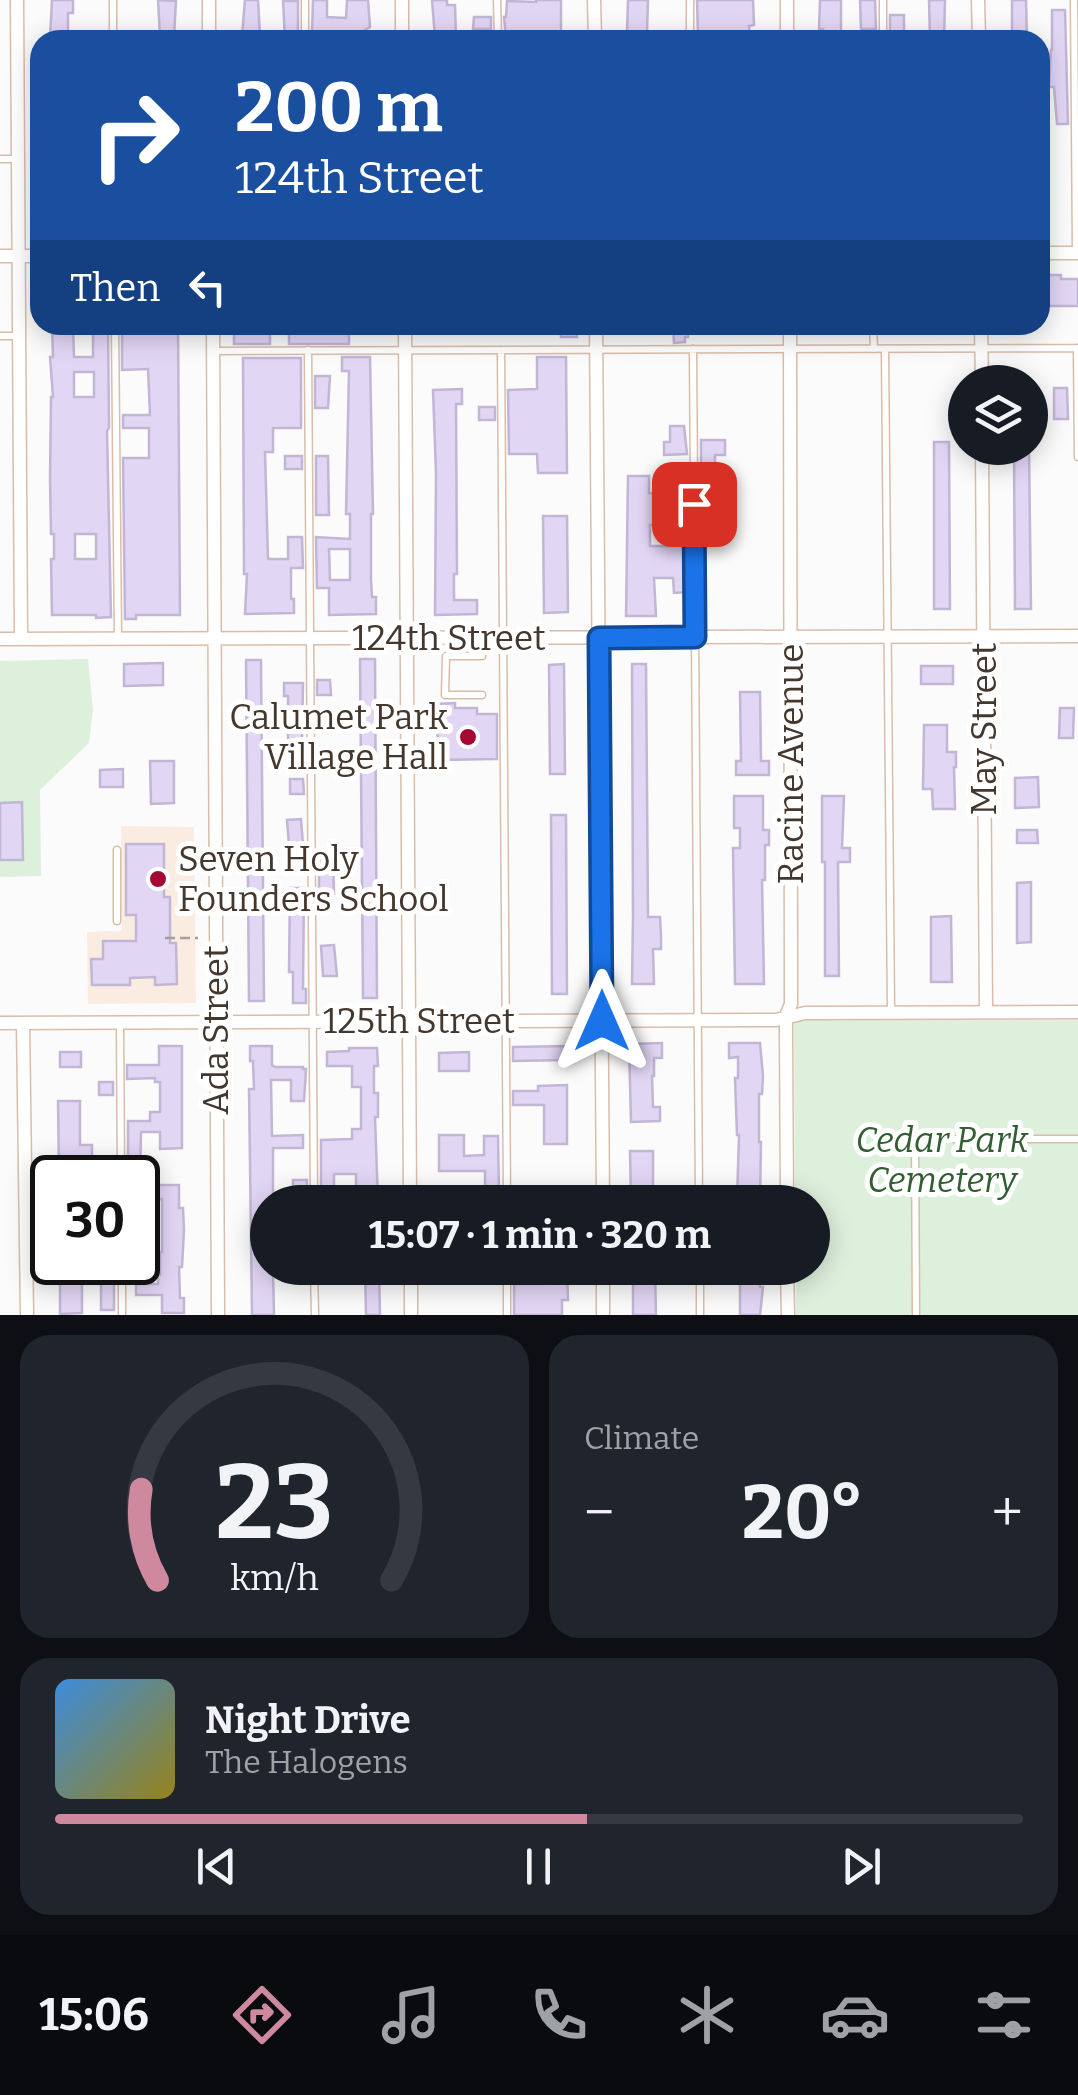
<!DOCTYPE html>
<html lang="en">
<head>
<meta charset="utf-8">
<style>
  body { margin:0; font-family:Bitter,serif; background:#20242c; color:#f1f3f6; height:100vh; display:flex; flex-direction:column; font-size:38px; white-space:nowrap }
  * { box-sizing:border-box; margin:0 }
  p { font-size:32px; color:#9ea1a6 }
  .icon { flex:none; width:55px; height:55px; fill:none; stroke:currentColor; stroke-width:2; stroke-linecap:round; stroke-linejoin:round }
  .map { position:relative; height:1315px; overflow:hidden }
  .sheet { display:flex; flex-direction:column; gap:20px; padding:20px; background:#0d0f14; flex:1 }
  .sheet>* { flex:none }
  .top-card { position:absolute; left:30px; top:30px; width:1020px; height:305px; border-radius:30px; box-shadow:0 5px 25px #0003; background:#1a4fa0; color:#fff; overflow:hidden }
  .fabs { position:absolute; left:948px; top:365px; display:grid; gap:20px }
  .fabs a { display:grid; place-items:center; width:100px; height:100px; border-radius:50%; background:#171b24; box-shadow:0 5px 25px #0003; font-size:50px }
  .speed { position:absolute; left:30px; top:1155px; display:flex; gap:20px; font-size:50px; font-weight:700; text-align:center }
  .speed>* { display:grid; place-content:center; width:130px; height:130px; border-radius:50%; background:#171b24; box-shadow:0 5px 25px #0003; line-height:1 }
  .speed .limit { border:5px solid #111; border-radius:15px; background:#fff; color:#111 }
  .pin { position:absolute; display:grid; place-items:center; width:85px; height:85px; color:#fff; margin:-42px; border-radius:20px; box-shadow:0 5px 15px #0006 }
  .me { position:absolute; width:110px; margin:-55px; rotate:0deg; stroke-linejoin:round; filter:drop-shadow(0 0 8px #0008) }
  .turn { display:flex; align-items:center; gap:35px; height:210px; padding:0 40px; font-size:45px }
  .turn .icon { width:130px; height:130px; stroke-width:2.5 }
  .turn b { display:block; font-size:70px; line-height:85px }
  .then { display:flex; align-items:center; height:95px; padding:0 40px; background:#0003; gap:20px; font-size:38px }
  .big { font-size:75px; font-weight:700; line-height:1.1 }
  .sheet .card { flex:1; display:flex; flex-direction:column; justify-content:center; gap:15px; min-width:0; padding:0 35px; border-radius:30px; background:#20242c }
  .sheet .dial { align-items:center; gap:0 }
  .dial svg { height:260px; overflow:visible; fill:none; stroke:#363941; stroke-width:7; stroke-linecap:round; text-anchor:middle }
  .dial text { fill:#f1f3f6; stroke:none }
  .song { display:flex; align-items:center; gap:30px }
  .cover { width:120px; height:120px; border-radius:15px; background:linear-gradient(135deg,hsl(210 70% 55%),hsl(50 70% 35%)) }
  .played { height:10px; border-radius:5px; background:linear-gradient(90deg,#ce899e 55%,#363941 55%) }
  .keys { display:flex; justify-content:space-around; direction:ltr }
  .heat { display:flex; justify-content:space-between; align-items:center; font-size:55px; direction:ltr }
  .sheet .tiles { flex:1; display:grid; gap:20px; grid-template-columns:1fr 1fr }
  .card:last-child { grid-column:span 2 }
  .trip { position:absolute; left:250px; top:1185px; width:580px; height:100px; border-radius:50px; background:#171b24; box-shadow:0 5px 25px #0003; font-weight:700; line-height:100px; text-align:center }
  .dock { display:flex; height:160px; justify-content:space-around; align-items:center; background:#090b0e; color:#9ea1a6 }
  .dock .icon { width:70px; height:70px }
  .dock .current { color:#ce899e }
  .dock b { font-size:45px; color:#f1f3f6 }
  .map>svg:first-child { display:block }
  .built { fill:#fbece1 }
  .green { fill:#ddf0dc }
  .building { fill:#e2d6f5; stroke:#c2b6d5; stroke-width:2.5; fill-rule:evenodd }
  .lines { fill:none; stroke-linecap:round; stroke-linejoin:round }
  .service-casing { stroke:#dabda8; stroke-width:9 }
  .minor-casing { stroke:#dabda8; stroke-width:15 }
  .path { stroke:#a59f9b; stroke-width:2.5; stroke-dasharray:10 5; stroke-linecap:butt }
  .service { stroke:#fff; stroke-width:6 }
  .minor { stroke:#fff; stroke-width:12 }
  .route-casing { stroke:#114b97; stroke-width:25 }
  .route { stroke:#1a73e8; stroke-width:18 }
  .poi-dot { fill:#a40833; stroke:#fff; stroke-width:4 }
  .labels { text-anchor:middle; stroke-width:10; stroke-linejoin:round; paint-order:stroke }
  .street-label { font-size:35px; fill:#43372e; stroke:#fff }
  .poi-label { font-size:35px; fill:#43372e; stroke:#fff; text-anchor:end }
  .park-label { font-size:35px; font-style:italic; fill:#335d33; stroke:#fff }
</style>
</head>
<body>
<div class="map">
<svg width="1078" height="1315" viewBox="0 0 1078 1315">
  <rect width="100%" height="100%" fill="#fbfbfb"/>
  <path class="built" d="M 121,826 L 194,827 L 196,1003 L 88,1004 L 87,932 L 122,931 Z"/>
  <path class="green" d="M 88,659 L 93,710 L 89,743 L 40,790 L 41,876 L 0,877 L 0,661 Z
    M 805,1020 L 1078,1020 L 1078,1315 L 796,1315 L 796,1268 L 812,1268 L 812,1202 L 795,1202 L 794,1023 Z"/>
  <path class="building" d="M 52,0 L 73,0 L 73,13 L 68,13 L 68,37 L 50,37 Z
    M 158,0 L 176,1 L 174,37 L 160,37 Z
    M 245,0 L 258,0 L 260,36 L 242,36 Z
    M 313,0 L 327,0 L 327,17 L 346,18 L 347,0 L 368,0 L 370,27 L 365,30 L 365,37 L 347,37 L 347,34 L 312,33 Z
    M 432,0 L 447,0 L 447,5 L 455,5 L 456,37 L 435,37 Z
    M 536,0 L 561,0 L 561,32 L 522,32 L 522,38 L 506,38 L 504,17 L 506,17 L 507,1 L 536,2 Z
    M 628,0 L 648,0 L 647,32 L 627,31 Z
    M 697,0 L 753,0 L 754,25 L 749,26 L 750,36 L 698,35 Z
    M 820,0 L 841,0 L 841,40 L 823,40 L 823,29 L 819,29 Z
    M 860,0 L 875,0 L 876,29 L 861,29 Z
    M 929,0 L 945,0 L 944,40 L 930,40 Z
    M 1012,0 L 1026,0 L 1027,40 L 1012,40 Z
    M 283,1 L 298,1 L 298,38 L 285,39 Z
    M 1052,10 L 1065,10 L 1068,124 L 1057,124 L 1054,87 L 1049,87 L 1051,50 L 1052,50 Z
    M 890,15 L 904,15 L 904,40 L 890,40 Z
    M 474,17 L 491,17 L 491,29 L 473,29 Z
    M 1048,275 L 1061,275 L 1061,279 L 1078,279 L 1078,306 L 1040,306 L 1040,281 L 1048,281 Z
    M 52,325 L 73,325 L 74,357 L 93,357 L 93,325 L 108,325 L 109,428 L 107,431 L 111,617 L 96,618 L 96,615 L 52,615 L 51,559 L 54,559 L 54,534 L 51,534 L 50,478 L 51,397 L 53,397 L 50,357 L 53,357 ZM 74,372 L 94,372 L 94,397 L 74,397 ZM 75,534 L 96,534 L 96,559 L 75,559 Z
    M 122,325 L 178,325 L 180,615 L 136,615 L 136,619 L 125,619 L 123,458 L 149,458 L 149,428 L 123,428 L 123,415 L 150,415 L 148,369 L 122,370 Z
    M 561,325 L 577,325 L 577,337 L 561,337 Z
    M 673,325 L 688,325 L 688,337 L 685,337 L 685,342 L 674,343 Z
    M 289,327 L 305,327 L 305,329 L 349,329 L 349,344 L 289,344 Z
    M 256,330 L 270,330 L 270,344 L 234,344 L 234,332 Z
    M 342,357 L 370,357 L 373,514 L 371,514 L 371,580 L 372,597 L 376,597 L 376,614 L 329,615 L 329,588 L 317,588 L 316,537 L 350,539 L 350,514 L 346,514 L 349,371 L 342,371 ZM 329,549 L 350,549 L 350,580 L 330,580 Z
    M 537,357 L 566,357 L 567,473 L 538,473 L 537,454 L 509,454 L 508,390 L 537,389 Z
    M 243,358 L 301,358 L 301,428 L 273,428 L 273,452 L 265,452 L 268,559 L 288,559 L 288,537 L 302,537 L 303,568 L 291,568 L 291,599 L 294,599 L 294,613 L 245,614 L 247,574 L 244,574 Z
    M 315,376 L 330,376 L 328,408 L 315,408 Z
    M 1054,388 L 1067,388 L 1068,419 L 1054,419 Z
    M 462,389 L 462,404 L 456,404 L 457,574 L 454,574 L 454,600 L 477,600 L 477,614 L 435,615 L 436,473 L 433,390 Z
    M 479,407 L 495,407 L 495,420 L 479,420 Z
    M 670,426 L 684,426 L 687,454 L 664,455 L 664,442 L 670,442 Z
    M 701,440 L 725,440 L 725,455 L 715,455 L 715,472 L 701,472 Z
    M 934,442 L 949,442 L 950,609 L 934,609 Z
    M 1014,448 L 1029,448 L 1031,609 L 1015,609 Z
    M 285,456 L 302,456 L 302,469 L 285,469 Z
    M 316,456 L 328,456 L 329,515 L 316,515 Z
    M 628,476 L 649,476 L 649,493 L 670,494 L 670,476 L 685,476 L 685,489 L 682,489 L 682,510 L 686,510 L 687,528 L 687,541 L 686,541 L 688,592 L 674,593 L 673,578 L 654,578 L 656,616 L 626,616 ZM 650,525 L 673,525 L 673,546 L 650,546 Z
    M 543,516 L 567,516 L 568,612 L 544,613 Z
    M 360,659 L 375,659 L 377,998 L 363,998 Z
    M 246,660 L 261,660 L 264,1001 L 249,1001 Z
    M 163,663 L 163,685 L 124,686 L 124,664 Z
    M 564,664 L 565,774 L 550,774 L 549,665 Z
    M 632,664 L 646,664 L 648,917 L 660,917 L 661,935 L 661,949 L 653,949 L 654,984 L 632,984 L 633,917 Z
    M 921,666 L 953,666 L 953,684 L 921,684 Z
    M 317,680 L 330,680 L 331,695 L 317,695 Z
    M 284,683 L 303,683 L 302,742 L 288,742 L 288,696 L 284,696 Z
    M 740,692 L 760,692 L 761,761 L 769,761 L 769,775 L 736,775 L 736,761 L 741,761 Z
    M 455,703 L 455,708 L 477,708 L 477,714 L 497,714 L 497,759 L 438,760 L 437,704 Z
    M 1060,708 L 1074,708 L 1073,738 L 1059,738 Z
    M 924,725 L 947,725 L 947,752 L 956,752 L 956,767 L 954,767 L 955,809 L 933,809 L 932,789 L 923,789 Z
    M 318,747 L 331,747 L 331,762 L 318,762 Z
    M 150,761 L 174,761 L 174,803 L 151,804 Z
    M 123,769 L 123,787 L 100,787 L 100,770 Z
    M 1038,777 L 1039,807 L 1015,808 L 1015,778 Z
    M 290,779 L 303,779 L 304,794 L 290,794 Z
    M 734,796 L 763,796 L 763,830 L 769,830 L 769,845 L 765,845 L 765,880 L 762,880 L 764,984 L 735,984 L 733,848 L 740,848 L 740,828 L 734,828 Z
    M 822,796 L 844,796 L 842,848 L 850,848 L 850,862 L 838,862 L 839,976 L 825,976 L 825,862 L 822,862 Z
    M 22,802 L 23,860 L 0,860 L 0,803 Z
    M 551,815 L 566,815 L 567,994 L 552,994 Z
    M 301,819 L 304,858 L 290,858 L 287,820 Z
    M 1017,830 L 1037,830 L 1038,843 L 1017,843 Z
    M 126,844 L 164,844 L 164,897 L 170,897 L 170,943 L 176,943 L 177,984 L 155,985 L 155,977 L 130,978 L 130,985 L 92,985 L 91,959 L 103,959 L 103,941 L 136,941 L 136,915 L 126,915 Z
    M 319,859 L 333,859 L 334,894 L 319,894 Z
    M 1031,882 L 1031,942 L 1017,943 L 1017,883 Z
    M 290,888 L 304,888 L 303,989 L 306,989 L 306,1003 L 293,1003 L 293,972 L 289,972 Z
    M 951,916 L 952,982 L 931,982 L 931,917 Z
    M 334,945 L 337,976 L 323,976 L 321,946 Z
    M 662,1043 L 662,1058 L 654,1058 L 654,1076 L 652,1076 L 653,1107 L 660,1107 L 660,1121 L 631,1122 L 629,1044 Z
    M 729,1043 L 760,1043 L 763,1076 L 762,1094 L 759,1094 L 759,1142 L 761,1142 L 760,1201 L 737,1201 L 739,1135 L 737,1135 L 735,1078 L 738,1078 L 738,1057 L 729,1058 Z
    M 159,1046 L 182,1046 L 182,1148 L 160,1149 L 160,1132 L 141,1132 L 140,1178 L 128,1178 L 128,1121 L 150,1121 L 150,1112 L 160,1112 L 160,1082 L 155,1082 L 155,1078 L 127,1079 L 127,1065 L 159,1065 Z
    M 250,1046 L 272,1046 L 272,1065 L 275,1067 L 303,1067 L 303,1069 L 306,1069 L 304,1101 L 291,1101 L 291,1080 L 271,1080 L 272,1136 L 303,1135 L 303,1148 L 273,1148 L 273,1202 L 268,1202 L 268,1268 L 273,1268 L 274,1315 L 252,1315 L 249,1089 L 254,1089 L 253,1061 L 250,1061 Z
    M 568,1046 L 568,1060 L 513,1061 L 513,1047 Z
    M 349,1048 L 377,1048 L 378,1066 L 374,1066 L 374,1093 L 378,1093 L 378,1117 L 375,1117 L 378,1202 L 356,1202 L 356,1174 L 334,1174 L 334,1202 L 321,1202 L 321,1140 L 352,1139 L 352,1129 L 361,1129 L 361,1087 L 352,1087 L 352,1066 L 327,1066 L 327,1052 L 349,1051 Z
    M 60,1052 L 81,1052 L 81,1067 L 60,1067 Z
    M 469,1052 L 469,1071 L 439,1071 L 439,1053 Z
    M 99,1082 L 113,1082 L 113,1095 L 99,1095 Z
    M 567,1085 L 567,1144 L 544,1144 L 544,1105 L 513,1105 L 513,1091 L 538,1091 L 538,1086 Z
    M 58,1101 L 80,1101 L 80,1145 L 92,1145 L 92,1166 L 114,1166 L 114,1178 L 59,1178 Z
    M 439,1135 L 464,1135 L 464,1156 L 484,1155 L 484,1136 L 498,1136 L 499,1193 L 485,1193 L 485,1171 L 439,1171 Z
    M 630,1151 L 653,1151 L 653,1202 L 631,1202 Z
    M 293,1180 L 307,1180 L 307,1202 L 293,1202 Z
    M 138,1185 L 179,1185 L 179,1208 L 183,1208 L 184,1230 L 182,1267 L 179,1267 L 180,1298 L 184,1298 L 184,1313 L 162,1313 L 162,1295 L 136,1295 L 136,1284 L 158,1284 L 158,1275 L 160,1275 L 160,1252 L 162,1252 L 162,1199 L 138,1200 Z
    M 60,1262 L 82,1262 L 82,1313 L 60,1314 Z
    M 101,1262 L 114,1262 L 114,1310 L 101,1310 Z
    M 365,1268 L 379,1268 L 380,1315 L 366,1315 Z
    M 544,1268 L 567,1268 L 568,1300 L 562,1300 L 562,1315 L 514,1315 L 514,1284 L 544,1284 Z
    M 633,1268 L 655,1268 L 656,1315 L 633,1315 Z
    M 738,1268 L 759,1268 L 760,1287 L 763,1287 L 760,1315 L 740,1315 L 740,1281 L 738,1281 Z"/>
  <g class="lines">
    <defs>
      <path id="service" d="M 113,0 L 113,40
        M 305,0 L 305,40
        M 497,0 L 498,40
        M 690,0 L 690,40
        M 883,0 L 883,40
        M 1074,0 L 1076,253
        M 0,159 L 18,159
        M 115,325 L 118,639
        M 873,325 L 874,349
        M 0,336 L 18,336
        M 1077,348 L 1078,457
        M 693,349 L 699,1202
        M 885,349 L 891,1011
        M 308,350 L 314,1202
        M 501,350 L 507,1202
        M 214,351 L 1078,348
        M 482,638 L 482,656 L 446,656 L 445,695 L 482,695
        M 117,921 L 117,850
        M 120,1024 L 121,1178
        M 122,1262 L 122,1315
        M 314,1268 L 315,1315
        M 507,1268 L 507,1315
        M 700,1268 L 700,1315
        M 916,1315 L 915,1139 L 1078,1139"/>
      <path id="minor" d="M 17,0 L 21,639
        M 209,0 L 209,40
        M 402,0 L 402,40
        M 594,0 L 595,40
        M 787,0 L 787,40
        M 978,0 L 979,40
        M 1040,253 L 1078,253
        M 0,256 L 40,256
        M 213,325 L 218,1315
        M 405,325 L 410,1202
        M 596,325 L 603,1202
        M 981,325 L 982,382
        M 982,448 L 986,1011
        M 0,639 L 1078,636
        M 0,1023 L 776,1020 L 805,1013 L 1078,1012
        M 23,1023 L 27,1315
        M 787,1202 L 786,1037 L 786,1016 L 791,1004 L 790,325
        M 411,1268 L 411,1315
        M 603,1268 L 603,1315
        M 787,1268 L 788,1315"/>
    </defs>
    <use href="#service" class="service-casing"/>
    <use href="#minor" class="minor-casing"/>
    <path class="path" d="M 165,938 L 198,938"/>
    <use href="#service" class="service"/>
    <use href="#minor" class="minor"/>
  </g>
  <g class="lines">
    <defs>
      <path id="route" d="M 602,1021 L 599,638 L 695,637 L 694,504"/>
    </defs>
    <use href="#route" class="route-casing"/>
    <use href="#route" class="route"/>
  </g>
  <g class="poi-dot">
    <circle cx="468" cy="737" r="10"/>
    <circle cx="158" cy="879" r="10"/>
  </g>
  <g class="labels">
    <g class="street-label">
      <text x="449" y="650">124th Street</text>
      <text transform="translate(984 729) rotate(-90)" y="12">May Street</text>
      <text transform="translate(791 764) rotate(-90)" y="12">Racine Avenue</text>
      <text x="419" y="1033">125th Street</text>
      <text transform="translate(216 1030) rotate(-90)" y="12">Ada Street</text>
    </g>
    <g class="poi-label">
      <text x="448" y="729">Calumet Park<tspan x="448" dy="40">Village Hall</tspan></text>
      <text x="178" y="871" text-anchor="start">Seven Holy<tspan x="178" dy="40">Founders School</tspan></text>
    </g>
    <g class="park-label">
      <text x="942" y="1152">Cedar Park<tspan x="942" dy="40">Cemetery</tspan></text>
    </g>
  </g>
</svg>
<div class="fabs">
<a><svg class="icon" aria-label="layers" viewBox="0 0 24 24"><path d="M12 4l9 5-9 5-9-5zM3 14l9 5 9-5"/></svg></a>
</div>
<div class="speed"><div class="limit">30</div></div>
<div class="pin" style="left:694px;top:504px;background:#d93025"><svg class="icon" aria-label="arrive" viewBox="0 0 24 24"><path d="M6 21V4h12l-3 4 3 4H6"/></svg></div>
<svg class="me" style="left:602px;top:1021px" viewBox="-20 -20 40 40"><path d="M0-17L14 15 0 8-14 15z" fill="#1a73e8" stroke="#fff" stroke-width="4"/></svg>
<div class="trip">15:07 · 1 min · 320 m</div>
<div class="top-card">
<div class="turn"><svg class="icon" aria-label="right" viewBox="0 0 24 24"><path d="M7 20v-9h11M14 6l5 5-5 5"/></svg><div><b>200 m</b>124th Street</div></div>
<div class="then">Then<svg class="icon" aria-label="left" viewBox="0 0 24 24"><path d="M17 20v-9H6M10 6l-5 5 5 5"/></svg></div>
</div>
</div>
<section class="sheet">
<div class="tiles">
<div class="card dial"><svg viewBox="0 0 100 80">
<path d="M14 69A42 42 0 1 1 86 69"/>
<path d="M14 69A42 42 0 0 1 9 41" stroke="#ce899e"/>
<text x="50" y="56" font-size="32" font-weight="700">23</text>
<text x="50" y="72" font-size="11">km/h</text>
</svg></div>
<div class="card"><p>Climate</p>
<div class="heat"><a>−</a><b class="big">20°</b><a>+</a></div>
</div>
<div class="card">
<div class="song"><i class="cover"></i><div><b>Night Drive</b><p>The Halogens</p></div></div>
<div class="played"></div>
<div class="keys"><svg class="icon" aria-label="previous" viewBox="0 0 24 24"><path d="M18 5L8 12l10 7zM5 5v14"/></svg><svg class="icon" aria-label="pause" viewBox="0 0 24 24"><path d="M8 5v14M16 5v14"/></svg><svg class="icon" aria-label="next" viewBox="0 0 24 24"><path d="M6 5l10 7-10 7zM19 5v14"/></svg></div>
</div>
</div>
</section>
<nav class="dock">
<b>15:06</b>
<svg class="icon current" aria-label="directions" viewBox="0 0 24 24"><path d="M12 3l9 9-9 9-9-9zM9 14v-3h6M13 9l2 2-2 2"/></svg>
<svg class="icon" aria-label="music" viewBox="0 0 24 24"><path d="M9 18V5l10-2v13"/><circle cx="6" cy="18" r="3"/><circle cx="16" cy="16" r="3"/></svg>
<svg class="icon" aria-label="phone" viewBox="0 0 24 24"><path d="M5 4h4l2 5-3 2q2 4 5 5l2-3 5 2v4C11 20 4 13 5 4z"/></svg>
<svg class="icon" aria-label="climate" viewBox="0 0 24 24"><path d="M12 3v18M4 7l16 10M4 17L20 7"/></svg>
<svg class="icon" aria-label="car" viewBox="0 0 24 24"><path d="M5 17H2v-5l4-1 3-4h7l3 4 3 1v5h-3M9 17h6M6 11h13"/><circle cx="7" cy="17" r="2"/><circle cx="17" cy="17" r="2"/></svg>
<svg class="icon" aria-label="filters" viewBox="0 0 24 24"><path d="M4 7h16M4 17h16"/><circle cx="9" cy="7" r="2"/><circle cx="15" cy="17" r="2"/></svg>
</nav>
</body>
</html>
